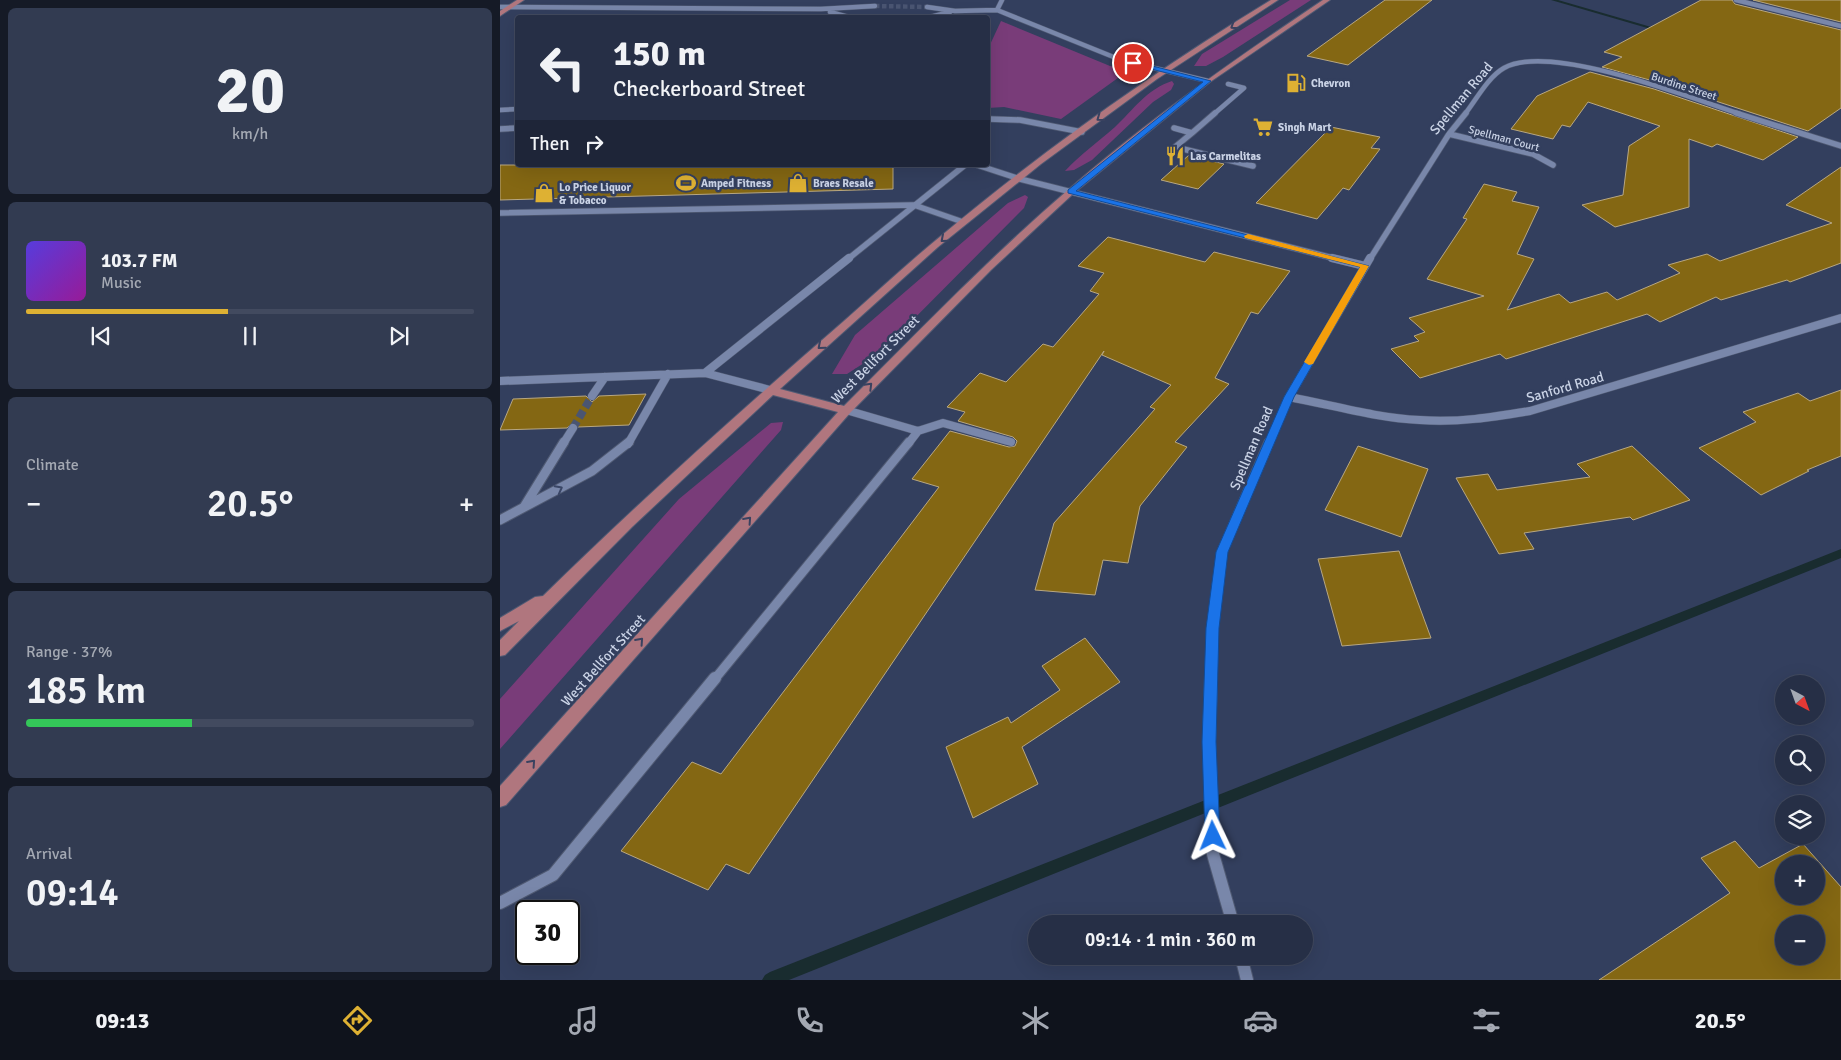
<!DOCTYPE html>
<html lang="en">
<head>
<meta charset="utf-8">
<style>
  body { margin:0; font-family:Signika,sans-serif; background:#323b51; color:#f1f3f6; height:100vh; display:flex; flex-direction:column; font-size:19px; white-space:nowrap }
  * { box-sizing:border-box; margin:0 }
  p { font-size:16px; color:#a4a9b3 }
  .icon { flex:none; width:28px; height:28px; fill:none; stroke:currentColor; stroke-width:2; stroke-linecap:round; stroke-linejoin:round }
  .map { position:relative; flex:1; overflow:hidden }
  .panel { display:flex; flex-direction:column; gap:8px; padding:8px; background:#151a26; width:500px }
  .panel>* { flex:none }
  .top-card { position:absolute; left:15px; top:15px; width:475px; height:152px; border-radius:5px; box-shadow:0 5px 20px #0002,0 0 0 1px #424a5f; background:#262f46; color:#f1f3f6; overflow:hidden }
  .needle { width:32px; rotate:139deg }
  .controls { position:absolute; left:1275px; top:675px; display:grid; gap:10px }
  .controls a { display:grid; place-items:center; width:50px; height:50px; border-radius:50%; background:#262f46; box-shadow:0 5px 20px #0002,0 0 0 1px #424a5f; font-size:25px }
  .speed { position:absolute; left:15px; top:900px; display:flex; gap:10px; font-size:25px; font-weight:700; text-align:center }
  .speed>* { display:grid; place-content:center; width:65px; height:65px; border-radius:50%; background:#262f46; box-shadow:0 5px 20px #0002,0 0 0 1px #424a5f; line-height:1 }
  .speed .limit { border:2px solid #111; border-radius:8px; background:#fff; color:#111 }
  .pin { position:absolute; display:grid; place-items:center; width:42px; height:42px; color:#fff; margin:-21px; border:2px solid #fff; border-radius:50%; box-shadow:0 1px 5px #0007 }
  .me { position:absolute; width:55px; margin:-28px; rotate:358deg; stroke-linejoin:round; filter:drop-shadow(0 0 4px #0008) }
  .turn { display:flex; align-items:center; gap:18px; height:105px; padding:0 15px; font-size:22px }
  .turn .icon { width:65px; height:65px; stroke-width:2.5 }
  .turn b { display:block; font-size:35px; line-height:42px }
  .then { display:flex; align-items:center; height:48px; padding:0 15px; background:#0003; gap:10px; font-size:19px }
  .big { font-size:38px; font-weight:600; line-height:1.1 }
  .panel .widget { flex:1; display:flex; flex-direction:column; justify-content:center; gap:8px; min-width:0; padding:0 18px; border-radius:8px; background:#323b51 }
  .panel .dial { align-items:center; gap:0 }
  .dial b { font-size:65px; line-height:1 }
  .song { display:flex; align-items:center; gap:15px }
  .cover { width:60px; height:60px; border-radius:8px; background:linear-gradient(135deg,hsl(250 70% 55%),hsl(300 70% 35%)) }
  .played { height:5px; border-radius:2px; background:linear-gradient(90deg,#deb133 45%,#424a5f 45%) }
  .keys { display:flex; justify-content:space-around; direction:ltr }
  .heat { display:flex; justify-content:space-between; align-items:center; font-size:28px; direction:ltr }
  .charge { height:8px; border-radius:4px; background:linear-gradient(90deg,#34c759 37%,#424a5f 0) }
  .trip { position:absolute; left:528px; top:915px; width:285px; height:50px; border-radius:25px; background:#262f46; box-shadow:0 5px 20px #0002,0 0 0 1px #424a5f; font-weight:600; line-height:50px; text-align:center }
  .menu { display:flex; height:80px; justify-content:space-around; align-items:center; background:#0f131c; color:#a4a9b3 }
  .menu .icon { width:35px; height:35px }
  .menu .active { color:#deb133 }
  .menu b { font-size:22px; color:#f1f3f6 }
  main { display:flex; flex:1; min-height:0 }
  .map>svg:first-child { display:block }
  .green { fill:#793c79 }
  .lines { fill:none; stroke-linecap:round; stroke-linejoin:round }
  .stream { fill:#192c2f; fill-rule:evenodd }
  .building { fill:#846713; stroke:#b8a781; fill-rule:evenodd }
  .minor-tunnel-far1 { stroke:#4a5572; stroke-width:4.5; stroke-dasharray:4.5 2.5; stroke-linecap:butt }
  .minor-tunnel { stroke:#4a5572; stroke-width:8; stroke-dasharray:8 4; stroke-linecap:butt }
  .minor-far4-casing { stroke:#505a73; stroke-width:5.5 }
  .minor-far3-casing { stroke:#505a73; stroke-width:7 }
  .minor-far2-casing { stroke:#505a73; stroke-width:9 }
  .minor-far1-casing { stroke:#505a73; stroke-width:11 }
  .minor-casing { stroke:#505a73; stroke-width:14 }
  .major-casing { stroke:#505a73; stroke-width:2 }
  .minor-far4 { stroke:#7987aa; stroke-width:4.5 }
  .minor-far3 { stroke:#7987aa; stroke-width:5.5 }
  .minor-far2 { stroke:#7987aa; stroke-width:8 }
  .minor-far1 { stroke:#7987aa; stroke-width:9 }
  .minor { stroke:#7987aa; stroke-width:12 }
  .major { fill:#b0767e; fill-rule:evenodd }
  .oneway { stroke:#394260 }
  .oneway2 { stroke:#3a4666 }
  .route { fill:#1a73e8; stroke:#114b97 }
  .slow { fill:#f59e0b }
  .labels { text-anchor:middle; stroke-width:5; stroke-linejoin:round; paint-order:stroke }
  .far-poi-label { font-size:11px; font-weight:bold; fill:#cad3e6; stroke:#333f5e; text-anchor:start }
  .far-street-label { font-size:11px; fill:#cad3e6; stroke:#333f5e }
  .street-label { font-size:14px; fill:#cad3e6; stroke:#333f5e }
</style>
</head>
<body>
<main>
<section class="panel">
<div class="widget dial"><b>20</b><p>km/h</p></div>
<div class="widget">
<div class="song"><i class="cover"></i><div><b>103.7 FM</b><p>Music</p></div></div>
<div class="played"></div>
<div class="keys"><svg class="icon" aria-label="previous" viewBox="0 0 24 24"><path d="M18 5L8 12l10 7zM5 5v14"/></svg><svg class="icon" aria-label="pause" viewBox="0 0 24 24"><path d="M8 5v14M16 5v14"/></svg><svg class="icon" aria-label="next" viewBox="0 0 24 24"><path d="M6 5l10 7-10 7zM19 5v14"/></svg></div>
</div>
<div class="widget"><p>Climate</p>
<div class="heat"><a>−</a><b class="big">20.5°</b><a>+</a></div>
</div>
<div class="widget"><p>Range · 37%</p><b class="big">185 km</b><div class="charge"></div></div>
<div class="widget"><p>Arrival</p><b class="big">09:14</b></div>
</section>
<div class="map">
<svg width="1341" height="980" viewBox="0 0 1341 980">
  <rect width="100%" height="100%" fill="#333f5e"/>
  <path class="green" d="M 790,0 L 811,0 L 723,57 L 706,66 L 694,66 L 702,54 Z
    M 501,21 L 610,66 L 629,70 L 561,119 L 504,107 L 488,108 L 488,49 Z
    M 672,81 L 674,84 L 671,90 L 653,102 L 592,160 L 574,170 L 565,171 C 581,154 598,142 615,127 C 633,110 647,89 672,81 Z
    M 525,195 L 528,197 L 524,208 L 381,352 L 347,374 L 332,374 L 355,335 L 508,203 Z
    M 283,422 L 281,430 L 0,749 L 0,699 L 179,499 L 271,423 Z"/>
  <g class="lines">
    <path class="stream" d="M 1051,0 L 1058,0 L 1165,31 L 1161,32 Z
      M 1341,549 L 1341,558 L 289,980 L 262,980 L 265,975 L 270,972 Z"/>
  </g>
  <path class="building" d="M 885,0 L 932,0 L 848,65 L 807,56 Z
    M 1201,0 L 1232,0 L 1235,4 L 1341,30 L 1341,108 L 1308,131 L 1157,82 L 1102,67 L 1122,57 L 1104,52 Z
    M 1253,0 L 1341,0 L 1341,22 Z
    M 1090,72 L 1154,89 L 1298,137 L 1263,160 L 1217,144 L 1212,147 L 1189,139 L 1189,207 L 1115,227 L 1082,205 L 1123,195 L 1129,146 L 1160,126 L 1088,102 L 1070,127 L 1062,125 L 1053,139 L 1011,129 L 1037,96 Z
    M 831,127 L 880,137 L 871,148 L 880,149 L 849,190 L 843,188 L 817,219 L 756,203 Z
    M 689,155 L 724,164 L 698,189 L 661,180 Z
    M 0,165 L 393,165 L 393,189 L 0,200 Z
    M 1341,167 L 1341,263 L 1290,282 L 1287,280 L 1221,300 L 1216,297 L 1160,322 L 1147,314 L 1006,359 L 1000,354 L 920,378 L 891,349 L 919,341 L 914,336 L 925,332 L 909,318 L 984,296 L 927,279 L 967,219 L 963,218 L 984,184 L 1017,192 L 1012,201 L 1039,207 L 1017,254 L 1034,259 L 1007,310 L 1059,294 L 1070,303 L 1107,292 L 1117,300 L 1180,273 L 1168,265 L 1207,254 L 1220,261 L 1332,223 L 1286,205 Z
    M 608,237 L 705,262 L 714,252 L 790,271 L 758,314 L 751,312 L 715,378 L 729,384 L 675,442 L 687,447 L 640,506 L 628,563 L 603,560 L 595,595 L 535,590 L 554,523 L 655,409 L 650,407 L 671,385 L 602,355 L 604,351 L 249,874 L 226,864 L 208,890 L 121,851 L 192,762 L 221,774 L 439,487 L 412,479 L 450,431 L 509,447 L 515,446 L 517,441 L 513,437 L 458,421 L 465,412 L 447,407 L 480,373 L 506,382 L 543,344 L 553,347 L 599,294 L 590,291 L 604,273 L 578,266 Z
    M 1341,390 L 1341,456 L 1307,470 L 1309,471 L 1261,495 L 1199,448 L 1256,422 L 1243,412 L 1298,393 L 1310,401 Z
    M 146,394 L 129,425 L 78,427 L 73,422 L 67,428 L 0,430 L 13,399 L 86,396 L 92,402 L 99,396 Z
    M 858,446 L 928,469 L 901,537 L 825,510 Z
    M 1132,446 L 1190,500 L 1133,520 L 1130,517 L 1024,533 L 1034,549 L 999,554 L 956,478 L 988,474 L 997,490 L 1090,477 L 1077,464 Z
    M 899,551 L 931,638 L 842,646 L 818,559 Z
    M 585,638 L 620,682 L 522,747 L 538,784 L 473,818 L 446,747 L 508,717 L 511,723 L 560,690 L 542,666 Z
    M 1235,841 L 1259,868 L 1303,844 L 1341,887 L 1341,980 L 1099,980 L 1230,893 L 1201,858 ZM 1284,864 L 1316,864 L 1316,896 L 1284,896 ZM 1284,924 L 1316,924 L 1316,956 L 1284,956 Z"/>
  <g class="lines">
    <path class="minor-tunnel-far1" d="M 375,6 L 427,7"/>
    <path class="minor-tunnel" d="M 73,428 L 92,396"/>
    <defs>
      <path id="minor-far4" d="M 1236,0 L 1341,26
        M 0,7 L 321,9 L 375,6
        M 427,7 L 455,11 L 497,10 L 621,60 L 708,81
        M 497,10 L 502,0
        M 330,12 L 352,18
        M 426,18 L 450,12
        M 0,110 L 18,109
        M 714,114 L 744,88 L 728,84
        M 965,114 C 976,100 988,77 1004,68 C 1050,42 1190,98 1240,114"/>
      <path id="minor-far3" d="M 1236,113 L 1341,146
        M 488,119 L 520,120 L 582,132
        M 674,128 L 692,133 L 715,113
        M 0,129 L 18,128
        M 692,133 L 675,147 L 753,166
        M 949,134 L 1033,154 L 1053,165
        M 477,165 L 520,179 L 837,259
        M 0,213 L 414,205 L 463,222
        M 348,259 L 465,165
        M 870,259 L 949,134 L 966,113"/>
      <path id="minor-far2" d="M 832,258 L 865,266
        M 205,373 L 349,258
        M 0,381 L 205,373 L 270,390
        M 92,396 L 105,377
        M 789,397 C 832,405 876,418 920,420 C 957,423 994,417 1030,411 L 1341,318
        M 346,410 L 418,431 L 443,423 L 511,442
        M 63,444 L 73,428
        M 128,444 L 168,374
        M 408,444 L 418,431
        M 769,444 L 789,397 L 870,258"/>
      <path id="minor-far1" d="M 24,507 L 64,442
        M 0,520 L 92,471 L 129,442
        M 214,680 L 409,442
        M 711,680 L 713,628 L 722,552 L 769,442"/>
      <path id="minor" d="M 711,678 L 709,742 L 713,854 L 733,924
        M 0,903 L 53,875 L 215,678
        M 741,956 L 747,980"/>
      <path id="major" d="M 17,0 L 24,0 L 0,16 L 0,11 Z
        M 771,0 L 778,0 L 657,79 L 541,164 L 438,247 L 280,389 L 344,406 C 417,333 489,258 568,190 C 648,120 735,59 823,0 L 830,0 L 710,82 L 574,193 L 491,270 L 350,413 L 6,805 L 0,807 L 0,786 L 338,412 L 273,395 L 132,527 L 5,655 L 0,656 L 0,640 L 19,621 L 0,631 L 0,618 L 35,597 L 43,596 C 140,501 241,410 344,321 C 378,291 411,260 447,231 C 549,146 658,69 771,0 Z"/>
    </defs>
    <use href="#minor-far4" class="minor-far4-casing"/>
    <use href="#minor-far3" class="minor-far3-casing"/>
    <use href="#minor-far2" class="minor-far2-casing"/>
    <use href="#minor-far1" class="minor-far1-casing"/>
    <use href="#minor" class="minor-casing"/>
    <use href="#major" class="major-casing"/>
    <use href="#minor-far4" class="minor-far4"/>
    <use href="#minor-far3" class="minor-far3"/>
    <use href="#minor-far2" class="minor-far2"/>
    <use href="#minor-far1" class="minor-far1"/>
    <use href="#minor" class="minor"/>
    <use href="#major" class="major"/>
  </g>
  <defs><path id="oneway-chevron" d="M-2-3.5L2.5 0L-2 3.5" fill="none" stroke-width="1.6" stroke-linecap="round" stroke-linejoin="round" transform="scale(1.25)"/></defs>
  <g class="oneway">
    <use href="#oneway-chevron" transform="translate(734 26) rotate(147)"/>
    <use href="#oneway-chevron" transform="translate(600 118) rotate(144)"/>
    <use href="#oneway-chevron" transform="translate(444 239) rotate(139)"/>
    <use href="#oneway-chevron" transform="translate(321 346) rotate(139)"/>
    <use href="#oneway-chevron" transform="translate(369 386) rotate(-45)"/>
    <use href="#oneway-chevron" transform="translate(248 520) rotate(-48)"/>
    <use href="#oneway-chevron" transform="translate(140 641) rotate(-48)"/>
    <use href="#oneway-chevron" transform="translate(32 763) rotate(-48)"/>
  </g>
  <use class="oneway2" href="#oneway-chevron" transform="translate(59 489) rotate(-28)"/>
  <path class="route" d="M 633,61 L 711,81 L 576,191 L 869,266 L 794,397 L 728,552 L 719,628 L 716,742 L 720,836 L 718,841 L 713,843 L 707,841 L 705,836 L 702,742 L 706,628 L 716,552 L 784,397 L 860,267 L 568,193 L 568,190 L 703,82 L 631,64 Z"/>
  <path class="slow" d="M 748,234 L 869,266 L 813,364 L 809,365 L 804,362 L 860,267 L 745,238 L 744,236 Z"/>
  <defs>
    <symbol id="fuel-bare" viewBox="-9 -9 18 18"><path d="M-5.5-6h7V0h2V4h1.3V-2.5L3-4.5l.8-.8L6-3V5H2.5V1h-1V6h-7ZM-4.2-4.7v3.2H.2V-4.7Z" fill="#deb133" stroke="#333f5e" stroke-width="2.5" paint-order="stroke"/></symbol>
    <symbol id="supermarket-bare" viewBox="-9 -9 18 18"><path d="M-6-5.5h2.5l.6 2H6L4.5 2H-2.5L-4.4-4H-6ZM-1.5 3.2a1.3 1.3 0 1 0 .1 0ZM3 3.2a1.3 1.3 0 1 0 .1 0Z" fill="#deb133" stroke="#333f5e" stroke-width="2.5" paint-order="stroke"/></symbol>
    <symbol id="restaurant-bare" viewBox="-9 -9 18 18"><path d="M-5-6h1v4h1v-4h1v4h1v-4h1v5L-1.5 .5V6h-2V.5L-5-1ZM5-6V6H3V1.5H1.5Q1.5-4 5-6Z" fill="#deb133" stroke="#333f5e" stroke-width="2.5" paint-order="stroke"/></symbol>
    <symbol id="stadium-bare" viewBox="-9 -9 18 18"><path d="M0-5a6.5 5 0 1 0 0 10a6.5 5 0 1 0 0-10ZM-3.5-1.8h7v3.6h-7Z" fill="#deb133" stroke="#333f5e" stroke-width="2.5" paint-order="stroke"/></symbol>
    <symbol id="shop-bare" viewBox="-9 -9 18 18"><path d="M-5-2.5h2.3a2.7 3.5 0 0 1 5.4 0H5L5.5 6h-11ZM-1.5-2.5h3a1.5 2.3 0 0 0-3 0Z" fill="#deb133" stroke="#333f5e" stroke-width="2.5" paint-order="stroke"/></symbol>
  </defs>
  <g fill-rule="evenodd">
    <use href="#fuel-bare" x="782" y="69" width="28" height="28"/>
    <use href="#supermarket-bare" x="749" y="113" width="28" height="28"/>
    <use href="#restaurant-bare" x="661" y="142" width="28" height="28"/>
    <use href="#stadium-bare" x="172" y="169" width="28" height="28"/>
    <use href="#shop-bare" x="284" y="169" width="28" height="28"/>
    <use href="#shop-bare" x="30" y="179" width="28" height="28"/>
  </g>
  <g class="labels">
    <g class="far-poi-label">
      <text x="811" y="87">Chevron</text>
      <text x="778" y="131">Singh Mart</text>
      <text x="690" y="160">Las Carmelitas</text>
      <text x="201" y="187">Amped Fitness</text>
      <text x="313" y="187">Braes Resale</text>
      <text x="59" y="191">Lo Price Liquor<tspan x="59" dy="13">&amp; Tobacco</tspan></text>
    </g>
    <g class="far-street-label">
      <text transform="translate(1184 86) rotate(18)" y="4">Burdine Street</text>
      <text transform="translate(1004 138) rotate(15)" y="4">Spellman Court</text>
    </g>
    <g class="street-label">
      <text transform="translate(961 98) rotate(-50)" y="5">Spellman Road</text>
      <text transform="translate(375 359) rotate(-45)" y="5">West Bellfort Street</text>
      <text transform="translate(1065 387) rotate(-16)" y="5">Sanford Road</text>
      <text transform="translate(751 448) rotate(-67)" y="5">Spellman Road</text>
      <text transform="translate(103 660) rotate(-48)" y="5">West Bellfort Street</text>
    </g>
  </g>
</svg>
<div class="controls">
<a><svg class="needle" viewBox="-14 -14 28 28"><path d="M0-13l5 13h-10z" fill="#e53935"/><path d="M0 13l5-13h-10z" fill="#a4a9b3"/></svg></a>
<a><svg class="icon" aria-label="search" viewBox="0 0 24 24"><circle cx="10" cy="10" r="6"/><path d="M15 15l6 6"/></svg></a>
<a><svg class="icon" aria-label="layers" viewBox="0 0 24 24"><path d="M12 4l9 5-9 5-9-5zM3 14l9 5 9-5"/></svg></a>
<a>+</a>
<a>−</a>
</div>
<div class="speed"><div class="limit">30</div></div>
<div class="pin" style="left:633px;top:63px;background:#d93025"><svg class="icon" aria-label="arrive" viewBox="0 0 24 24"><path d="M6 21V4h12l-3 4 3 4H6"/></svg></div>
<svg class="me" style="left:713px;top:836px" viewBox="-20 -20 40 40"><path d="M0-17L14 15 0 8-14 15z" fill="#1a73e8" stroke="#fff" stroke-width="4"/></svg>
<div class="trip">09:14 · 1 min · 360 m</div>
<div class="top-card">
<div class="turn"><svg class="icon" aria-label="left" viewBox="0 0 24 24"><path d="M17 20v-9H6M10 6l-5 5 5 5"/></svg><div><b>150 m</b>Checkerboard Street</div></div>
<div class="then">Then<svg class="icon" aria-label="right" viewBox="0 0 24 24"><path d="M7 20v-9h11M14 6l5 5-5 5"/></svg></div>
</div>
</div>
</main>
<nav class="menu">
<b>09:13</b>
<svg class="icon active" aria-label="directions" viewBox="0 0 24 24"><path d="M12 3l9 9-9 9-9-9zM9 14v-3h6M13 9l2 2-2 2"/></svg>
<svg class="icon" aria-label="music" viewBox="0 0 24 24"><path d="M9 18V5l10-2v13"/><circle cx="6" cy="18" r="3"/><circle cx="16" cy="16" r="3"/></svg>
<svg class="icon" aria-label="phone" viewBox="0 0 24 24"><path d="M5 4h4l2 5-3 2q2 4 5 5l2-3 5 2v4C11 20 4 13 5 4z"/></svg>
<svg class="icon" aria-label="climate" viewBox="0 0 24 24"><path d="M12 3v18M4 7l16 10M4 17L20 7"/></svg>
<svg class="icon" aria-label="car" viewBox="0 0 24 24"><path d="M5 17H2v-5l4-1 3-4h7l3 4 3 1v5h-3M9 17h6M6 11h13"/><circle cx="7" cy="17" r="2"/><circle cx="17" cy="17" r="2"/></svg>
<svg class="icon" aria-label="filters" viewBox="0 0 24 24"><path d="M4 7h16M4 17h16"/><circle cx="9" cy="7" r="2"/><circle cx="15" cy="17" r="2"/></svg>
<b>20.5°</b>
</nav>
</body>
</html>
